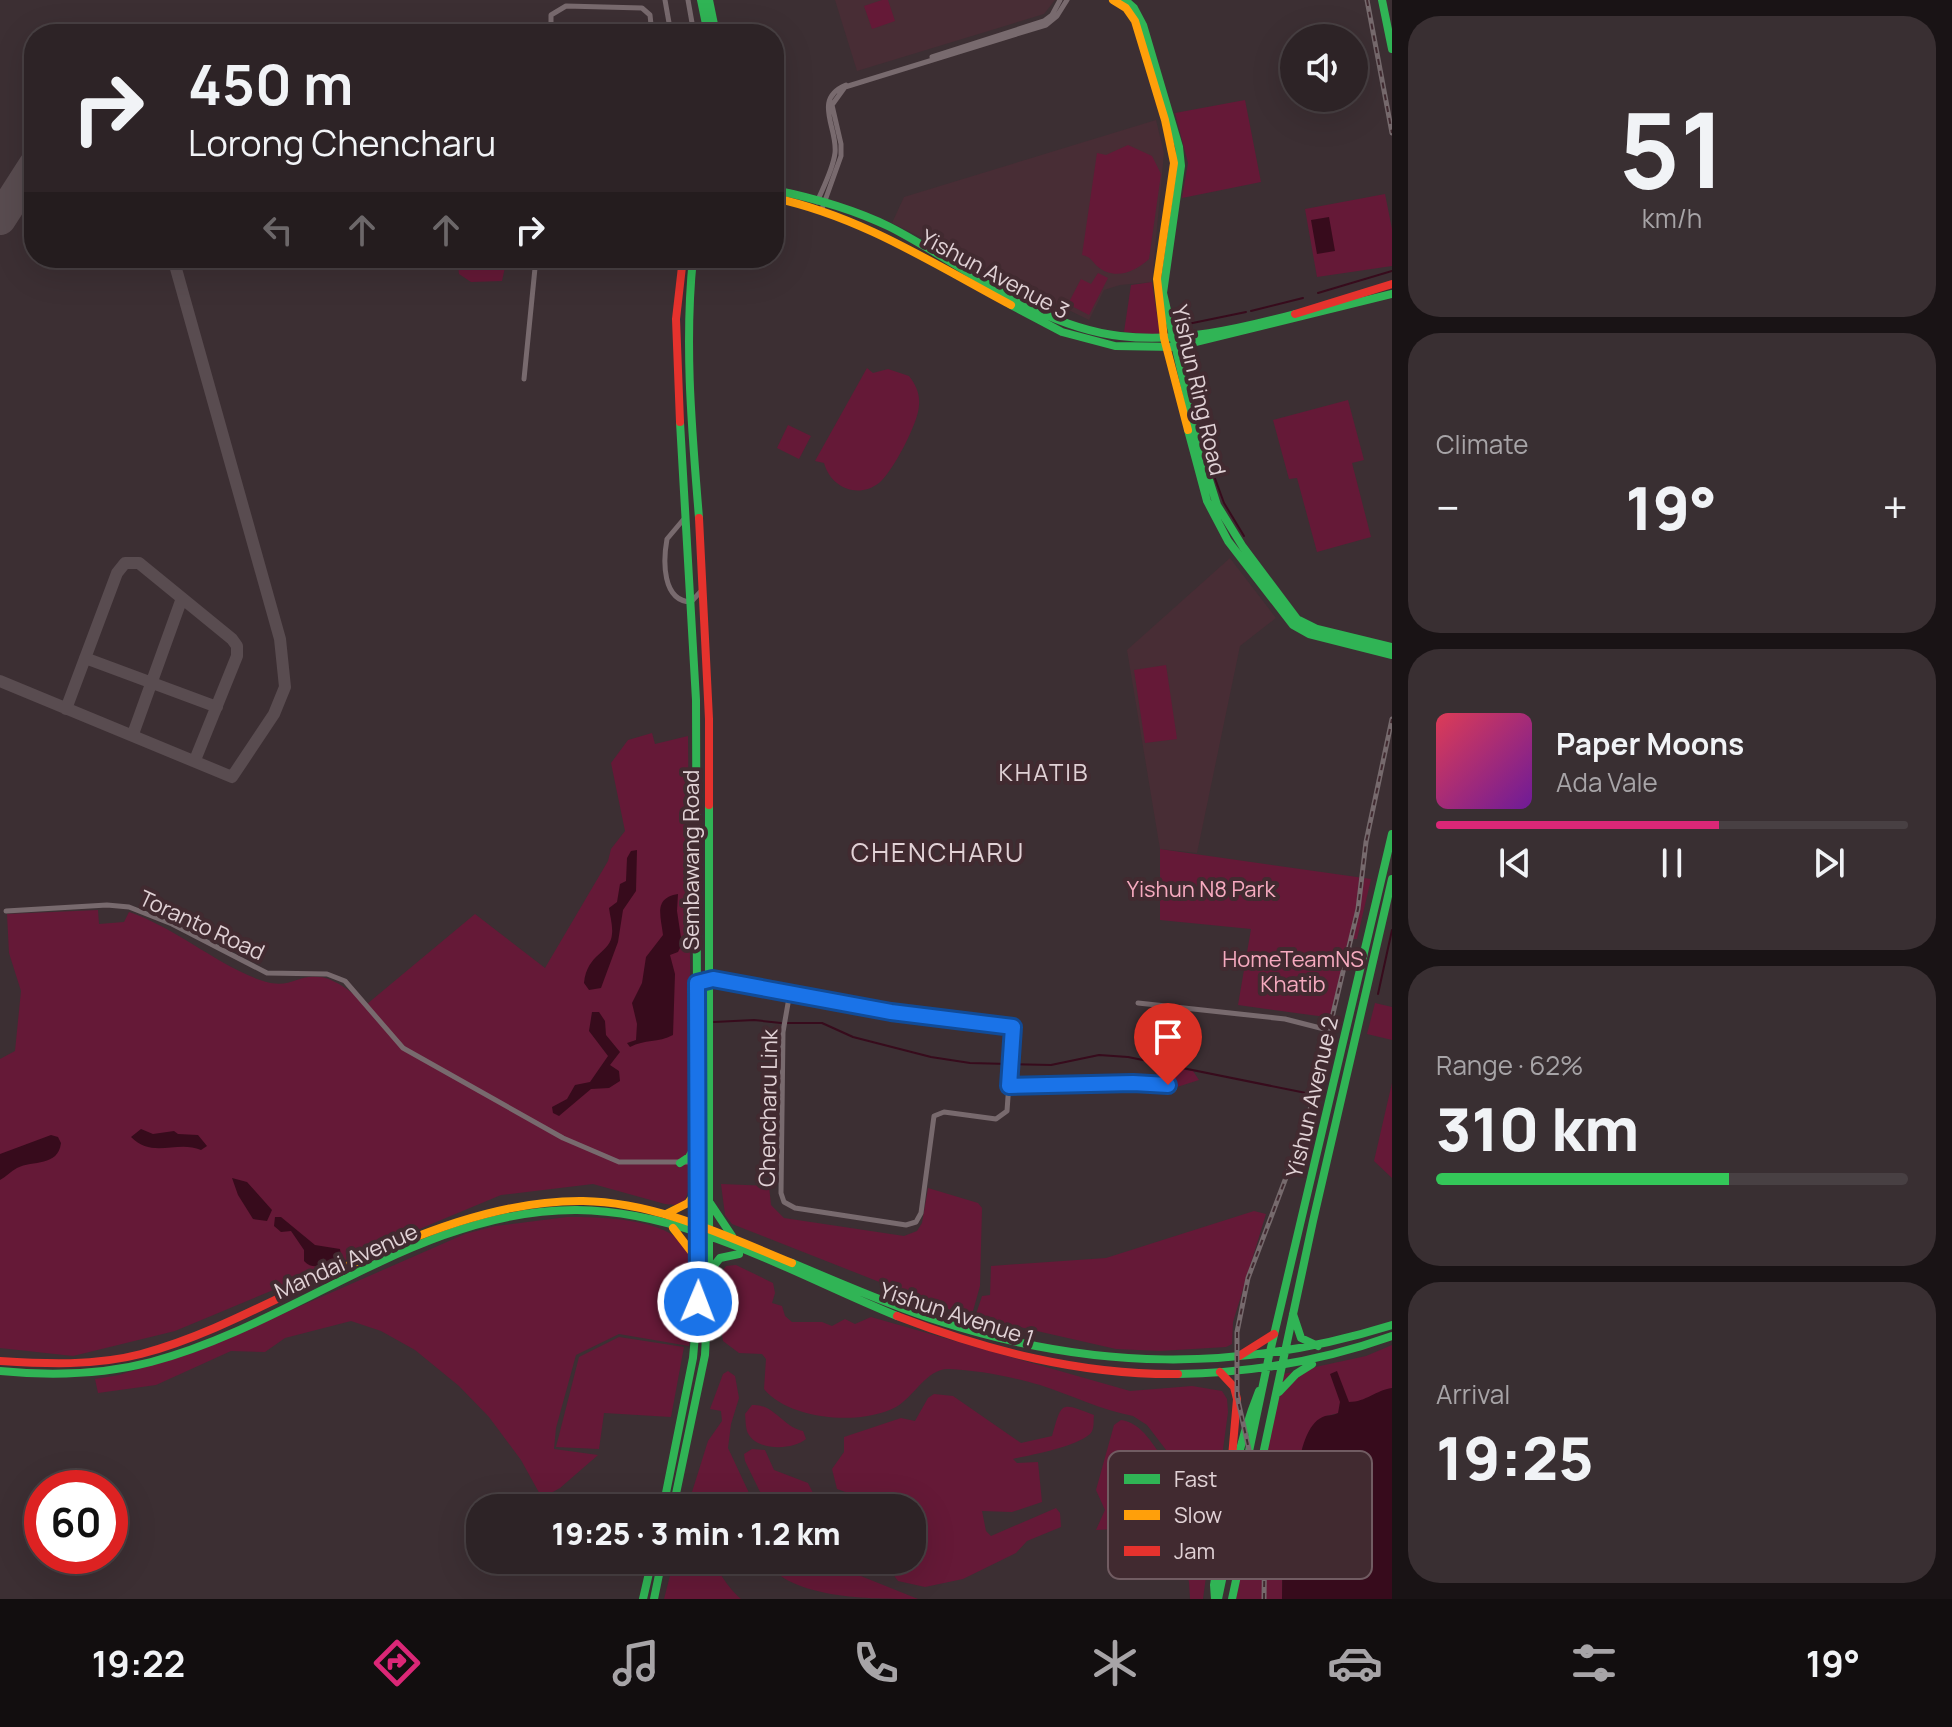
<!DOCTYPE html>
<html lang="en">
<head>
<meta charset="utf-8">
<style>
  body { margin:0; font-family:Manrope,sans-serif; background:#392f32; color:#f1f3f6; height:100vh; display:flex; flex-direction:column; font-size:30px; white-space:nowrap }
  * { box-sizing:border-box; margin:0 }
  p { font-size:26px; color:#a7a4a7 }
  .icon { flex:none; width:44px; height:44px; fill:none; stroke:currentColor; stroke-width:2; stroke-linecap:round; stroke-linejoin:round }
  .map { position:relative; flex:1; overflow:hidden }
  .drawer { display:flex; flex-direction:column; gap:16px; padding:16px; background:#191315; width:560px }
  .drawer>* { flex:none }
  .banner { position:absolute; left:24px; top:24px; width:760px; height:244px; border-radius:32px; box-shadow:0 8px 32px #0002,0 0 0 2px #484043; background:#2d2326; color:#f1f3f6; overflow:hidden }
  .controls { position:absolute; left:1280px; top:24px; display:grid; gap:16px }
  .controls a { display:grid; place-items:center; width:88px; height:88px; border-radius:50%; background:#2d2326; box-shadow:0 8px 32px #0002,0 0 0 2px #484043; font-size:40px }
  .speed { position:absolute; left:24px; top:1470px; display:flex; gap:16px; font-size:40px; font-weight:700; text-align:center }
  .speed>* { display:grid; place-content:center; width:104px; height:104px; border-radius:50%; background:#2d2326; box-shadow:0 8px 32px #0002,0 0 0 2px #484043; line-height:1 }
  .speed .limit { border:12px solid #d22; background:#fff; color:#111 }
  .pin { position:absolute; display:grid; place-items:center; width:68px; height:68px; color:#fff; margin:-82px -34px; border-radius:50% 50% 50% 0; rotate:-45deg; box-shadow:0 0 8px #0007 }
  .pin .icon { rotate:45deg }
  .me { position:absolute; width:88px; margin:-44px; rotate:1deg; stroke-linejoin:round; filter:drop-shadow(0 0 6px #0008) }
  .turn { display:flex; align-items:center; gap:28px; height:168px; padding:0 32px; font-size:36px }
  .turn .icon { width:104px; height:104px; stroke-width:2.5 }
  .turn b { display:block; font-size:56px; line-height:68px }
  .lanes { display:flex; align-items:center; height:76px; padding:0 32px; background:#0003; justify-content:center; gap:40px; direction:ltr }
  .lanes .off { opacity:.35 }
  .big { font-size:60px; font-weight:800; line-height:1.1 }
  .drawer .widget { flex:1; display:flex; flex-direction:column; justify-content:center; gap:12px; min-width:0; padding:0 28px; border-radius:32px; background:#392f32 }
  .drawer .dial { align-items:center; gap:0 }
  .dial b { font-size:104px; line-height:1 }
  .song { display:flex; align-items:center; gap:24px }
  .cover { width:96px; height:96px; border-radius:12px; background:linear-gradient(135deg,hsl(350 70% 55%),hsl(280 70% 35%)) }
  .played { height:8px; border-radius:4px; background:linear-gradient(90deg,#db2777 60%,#484043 60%) }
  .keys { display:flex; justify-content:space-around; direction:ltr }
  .heat { display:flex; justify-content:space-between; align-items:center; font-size:44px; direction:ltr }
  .charge { height:12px; border-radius:6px; background:linear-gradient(90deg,#34c759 62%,#484043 0) }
  .trip { position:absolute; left:466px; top:1494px; width:460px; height:80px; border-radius:32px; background:#2d2326; box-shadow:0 8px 32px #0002,0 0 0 2px #484043; font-weight:800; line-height:80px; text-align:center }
  .dock { display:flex; height:128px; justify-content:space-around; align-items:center; background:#120e0f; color:#a7a4a7 }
  .dock .icon { width:56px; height:56px }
  .dock .current { color:#db2777 }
  .dock b { font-size:36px; color:#f1f3f6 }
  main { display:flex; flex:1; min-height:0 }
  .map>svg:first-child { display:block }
  .built { fill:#482d35 }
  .green { fill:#651937 }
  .water { fill:#370b1c }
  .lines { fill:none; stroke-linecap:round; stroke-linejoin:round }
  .stream { stroke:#370b1c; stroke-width:2 }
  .taxiway { stroke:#594c50; stroke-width:12 }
  .runway { stroke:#594c50; stroke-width:32 }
  .street { stroke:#786a6e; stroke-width:5 }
  .fast { stroke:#30b455; stroke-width:8 }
  .slow { stroke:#ff9f0a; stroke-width:8 }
  .jam { stroke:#e5322d; stroke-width:8 }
  .rail-casing { stroke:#766a6d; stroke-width:5 }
  .rail { stroke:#412a30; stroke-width:2; stroke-dasharray:6; stroke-linecap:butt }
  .route-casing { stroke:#114b97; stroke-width:20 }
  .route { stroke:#1a73e8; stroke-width:14 }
  .labels { text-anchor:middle; stroke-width:8; stroke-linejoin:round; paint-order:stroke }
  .street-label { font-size:22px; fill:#e1d2d6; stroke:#412a30 }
  .park-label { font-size:22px; fill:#f6aabf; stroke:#412a30 }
  .neighbourhood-label { font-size:24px; letter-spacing:2px; fill:#e1d2d6; stroke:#412a30 }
  .quarter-label { font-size:26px; letter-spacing:2px; fill:#e1d2d6; stroke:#412a30 }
  .key { fill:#412a30; stroke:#715c62; stroke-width:2 }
  .key-label { font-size:22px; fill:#e1d2d6 }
</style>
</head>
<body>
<main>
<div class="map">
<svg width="1392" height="1599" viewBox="0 0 1392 1599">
  <rect width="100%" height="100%" fill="#3c2f33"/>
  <path class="built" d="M 835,0 L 1055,0 L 1044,14 L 857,71 Z
    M 1156,120 L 1164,153 L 1152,282 L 1120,285 L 1104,290 L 1089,320 L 892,223 L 904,197 Z
    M 1230,558 L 1276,618 L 1240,646 L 1197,853 L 1160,849 L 1127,650 Z"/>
  <path class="green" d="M 882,0 L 888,0 L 895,21 L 872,29 L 864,6 Z
    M 1245,100 L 1261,182 L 1182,198 L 1188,163 L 1175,113 Z
    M 1128,145 L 1152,156 L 1161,174 L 1149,259 C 1135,272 1114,281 1097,266 C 1091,260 1091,257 1082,255 L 1097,153 L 1106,155 Z
    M 1385,194 L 1392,229 L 1392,266 L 1317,277 L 1305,209 Z
    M 457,258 L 507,258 L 502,281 L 471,282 L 459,274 Z
    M 1098,273 L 1108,278 L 1089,315 L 1068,304 L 1081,279 L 1091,284 Z
    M 1152,282 L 1160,335 L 1124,332 L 1131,285 Z
    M 867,368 L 873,373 L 888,369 L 909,376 C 916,385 920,394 919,405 C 919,422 892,473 879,483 C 858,499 831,488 824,463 L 815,461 Z
    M 1348,400 L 1364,460 L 1352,463 L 1371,537 L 1317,552 L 1297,478 L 1289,479 L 1273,420 Z
    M 788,425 L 811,436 L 799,459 L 777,448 Z
    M 1166,665 L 1177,739 L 1145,743 L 1134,670 Z
    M 652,733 L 655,744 L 688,736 L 692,1181 L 685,1200 L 676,1205 L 665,1204 L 593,1184 L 501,1195 L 175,1331 L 73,1356 L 0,1348 L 0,1059 L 15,1051 L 21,991 L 9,953 L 7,914 L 98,910 L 99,924 L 124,922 L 129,912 C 176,928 214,963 260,980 C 291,991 295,974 319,977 C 336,978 354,995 367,1004 L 475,914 L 545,968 L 608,861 L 611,849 L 625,831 L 611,763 L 628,740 Z
    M 1160,849 L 1371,879 L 1357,939 L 1352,939 L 1333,1018 L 1238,1005 L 1251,929 L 1160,920 Z
    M 1375,1003 L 1392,1007 L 1392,1040 L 1367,1034 Z
    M 1157,1066 L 1193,1071 L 1199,1080 L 1177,1087 L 1156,1080 Z
    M 1392,1083 L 1392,1178 L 1374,1161 Z
    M 721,1184 L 769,1186 L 771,1205 L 784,1218 L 904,1236 L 917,1231 L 922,1223 L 928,1188 L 978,1203 L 982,1208 L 980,1286 L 971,1318 L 732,1224 L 725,1215 Z
    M 1254,1211 L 1266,1214 L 1233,1322 L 1232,1344 L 1226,1347 L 1160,1351 L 1116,1349 L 975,1317 L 982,1296 L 990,1295 L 991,1266 L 1106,1258 Z
    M 567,1217 C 600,1217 680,1217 691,1258 C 696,1281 693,1323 689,1346 L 619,1334 L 576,1355 L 556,1428 L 554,1449 L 598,1455 L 560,1488 L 542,1498 L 521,1460 L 489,1417 L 459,1386 L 415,1350 L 381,1331 L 351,1321 L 285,1338 L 265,1352 L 231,1351 L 156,1385 L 98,1393 L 95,1379 L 119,1375 L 198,1351 L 465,1234 L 495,1226 Z
    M 736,1265 L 773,1283 L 775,1293 L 772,1303 L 782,1306 L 785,1316 L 792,1322 L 822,1322 L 832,1326 L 845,1319 L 855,1324 L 871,1317 L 1130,1391 L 1192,1386 L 1222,1391 L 1227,1399 L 1228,1412 L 1203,1599 L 1190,1599 L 1189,1582 L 1175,1539 L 1150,1527 L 1096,1530 L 1105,1510 L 1096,1490 L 1114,1425 L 1121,1420 C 1143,1423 1154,1447 1166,1463 L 1173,1459 L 1147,1425 L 1133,1416 C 1101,1410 1071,1395 1040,1385 C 1013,1377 977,1370 949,1369 C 927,1368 914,1397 896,1407 C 861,1426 789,1420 764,1389 L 766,1359 L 762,1354 L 739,1353 L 723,1341 L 721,1330 L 728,1312 L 720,1274 L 726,1266 Z
    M 619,1337 L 684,1347 L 671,1417 L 604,1413 L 599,1449 L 556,1447 L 579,1357 Z
    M 1392,1345 L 1392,1388 L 1359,1402 L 1340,1402 L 1339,1413 L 1326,1416 L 1303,1446 L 1300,1458 L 1272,1451 L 1279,1455 L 1275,1480 L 1283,1521 L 1282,1599 L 1236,1599 L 1283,1374 L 1366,1356 Z
    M 728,1371 L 735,1376 L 739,1398 L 731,1424 L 728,1448 L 756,1508 L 733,1508 L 726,1496 L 705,1500 L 697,1508 L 687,1508 L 708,1441 L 722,1421 L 721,1411 L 710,1409 L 723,1374 Z
    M 934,1394 L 953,1396 L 1021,1443 L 1052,1436 C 1062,1401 1060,1402 1094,1415 C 1093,1421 1095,1429 1090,1434 C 1073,1448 1034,1454 1013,1459 L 1017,1463 L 1038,1462 L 1042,1502 L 1012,1512 L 982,1511 L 986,1531 L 991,1536 L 1056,1508 L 1060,1513 L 1061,1527 L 1027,1541 L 1016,1553 L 963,1579 L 925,1587 L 898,1581 L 883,1560 L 912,1560 L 912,1508 L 860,1508 L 854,1495 L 837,1489 L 832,1469 L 844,1452 L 844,1437 L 901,1418 L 915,1421 L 928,1398 Z
    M 752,1405 C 773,1403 784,1428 803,1431 L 806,1439 C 793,1450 759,1451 749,1435 C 745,1429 746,1421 745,1414 Z
    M 752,1449 L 765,1450 L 774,1470 L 808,1483 L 813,1493 L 783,1500 L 763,1498 L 745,1461 L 744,1454 Z
    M 674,1560 C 729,1560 708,1568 741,1599 L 664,1599 Z
    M 765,1560 L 821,1560 L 918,1599 C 870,1599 789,1599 765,1560 Z"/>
  <path class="water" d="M 1329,217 L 1335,251 L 1317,254 L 1311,220 Z
    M 637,850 L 636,891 L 623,910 L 618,942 L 601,988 L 589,990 L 584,983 C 587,953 611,953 612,934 C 613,926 610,916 609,908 L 617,902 L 620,884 L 626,881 L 627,858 L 631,851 Z
    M 678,894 L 677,911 L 682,944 L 678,952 L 670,955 L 675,974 L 673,1035 C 658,1043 645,1039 630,1047 L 627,1043 L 636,1040 L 637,1024 L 632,1003 L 642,983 L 646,957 L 663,935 C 661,916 653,898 678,894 Z
    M 592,1012 L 599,1012 L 605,1021 L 606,1035 L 620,1052 L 610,1065 L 619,1071 L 620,1081 L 609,1088 L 591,1089 L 559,1116 L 553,1113 L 552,1107 L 567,1099 L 575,1085 L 590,1082 L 608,1056 L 589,1031 Z
    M 141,1129 L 153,1134 L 174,1131 L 178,1134 L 198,1135 L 207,1146 L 201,1150 C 177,1140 152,1159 131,1137 Z
    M 51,1135 L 58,1137 L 61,1143 C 58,1167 33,1160 17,1168 C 11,1171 6,1177 0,1180 L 0,1154 Z
    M 232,1178 L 247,1182 L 272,1210 L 267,1221 L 253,1219 L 238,1195 Z
    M 275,1217 L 281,1217 L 315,1245 L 340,1249 L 341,1256 C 329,1262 315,1273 304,1261 L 304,1250 L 291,1231 L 281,1232 L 274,1226 Z
    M 1337,1371 L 1349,1402 C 1366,1402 1376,1390 1392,1388 L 1392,1599 L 1282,1599 L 1283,1521 L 1275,1480 L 1279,1455 L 1271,1452 L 1286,1450 L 1300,1458 C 1303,1444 1309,1421 1325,1416 C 1330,1415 1334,1415 1338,1413 L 1340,1402 L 1330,1374 Z"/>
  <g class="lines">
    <path class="stream" d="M 1318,293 L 1392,271
      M 1251,311 L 1303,298
      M 1178,326 L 1246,312
      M 1184,355 L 1211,467
      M 1213,473 L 1224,503 L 1244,536
      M 1378,994 L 1392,930
      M 714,1022 L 754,1020 L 781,1023
      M 787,1023 L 822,1023 L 853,1037 L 931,1057 L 970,1063 L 1051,1065 L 1099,1055 L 1128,1057 L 1311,1094"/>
    <path class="taxiway" d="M 85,658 L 217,707
      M 0,681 L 232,777 L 274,714 L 285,687 L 280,639 L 173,258
      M 66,709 L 117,573 L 125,563 L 139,563 L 232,639 L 237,646 L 237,656 L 195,760
      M 133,734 L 182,598"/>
    <path class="runway" d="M 0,219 L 34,166"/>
    <path class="street" d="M 665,0 L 671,34
      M 688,0 L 694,34
      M 652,33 L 667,34
      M 551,34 L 551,15 L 566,6 L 642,8 L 650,15 L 652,34
      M 932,57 L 1044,21 L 1052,15 L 1060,0
      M 817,202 C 823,188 833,169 835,153 C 838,128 812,99 846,85
      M 822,209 L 841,156 L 841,144 L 832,105 L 845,87 L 1046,25 L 1057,16 L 1067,0
      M 524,379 L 536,258
      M 683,520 L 667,539 C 663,561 662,601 691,602 L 703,589
      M 6,911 L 107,905 L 129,907 L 172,924 L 267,973 L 327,974 L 345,981 L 403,1048 L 563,1138 L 619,1162 L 708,1162
      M 697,983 C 722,973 856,1005 891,1012 C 931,1018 972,1025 1013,1027 L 1007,1111 L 996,1119 L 944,1112 L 934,1116 L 921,1213 L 916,1222 L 906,1225 L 795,1208 L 784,1202 L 781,1193 L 783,1032 L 790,992
      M 1138,1003 L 1285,1019 L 1332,1031
      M 1009,1086 L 1159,1083 L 1174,1089"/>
    <path class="fast" d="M 701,0 L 708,34
      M 709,0 L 716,34
      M 1125,0 L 1134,8 L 1143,25 L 1179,147 L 1181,166 L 1163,293 L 1199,448 L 1217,505 L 1243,547 L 1297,619 L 1317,629 L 1392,647
      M 1382,0 L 1392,49
      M 774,190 C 814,198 853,209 890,227 C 964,265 1035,326 1120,336 C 1179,343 1239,329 1295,314
      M 693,258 C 684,345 692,431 699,518
      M 1011,305 L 1062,332 L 1115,346 L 1175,347 L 1392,294
      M 1188,430 L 1207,501 L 1228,541 L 1293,625 L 1309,634 L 1392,655
      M 680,1163 L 689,1157 L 695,1147
      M 710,1203 L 732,1236
      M 792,1263 C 840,1283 889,1305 939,1321 C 1092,1370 1238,1373 1392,1325
      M 709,1272 L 720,1258 L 739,1254
      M 1293,1314 L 1301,1338 L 1318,1346
      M 0,1371 C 50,1376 101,1375 151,1362 C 296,1324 421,1209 577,1210 C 689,1211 796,1275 897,1316
      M 1178,1374 C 1253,1373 1322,1361 1392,1336
      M 1279,1392 L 1296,1374 L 1312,1364
      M 663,1508 L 693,1358 L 698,1302 L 696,700 L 680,422
      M 673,1508 L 705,1355 L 709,1272 L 709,805
      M 643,1599 L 652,1560
      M 654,1599 L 662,1560
      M 1215,1599 L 1214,1585 C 1225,1519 1234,1453 1259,1391
      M 1218,1599 L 1269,1356 L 1392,834
      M 1232,1599 L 1313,1221 L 1392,879"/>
    <path class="slow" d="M 1113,0 L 1126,8 L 1135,21 L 1165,120 L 1174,163 L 1157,279 L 1164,338 L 1188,430
      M 774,198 C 860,216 934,264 1011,305
      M 666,1214 L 688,1203 L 696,1192
      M 673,1228 L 697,1259
      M 338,1270 C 415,1236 496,1200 583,1201 C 656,1202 726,1236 792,1263"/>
    <path class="jam" d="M 1295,314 L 1392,284
      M 680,422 L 676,319 L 683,258
      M 699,518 L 709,719 L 709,805
      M 897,1316 C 988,1351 1080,1375 1178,1374
      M 1239,1356 L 1274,1334
      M 0,1361 C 46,1364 95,1366 141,1354 C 209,1336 274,1299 338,1270
      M 1220,1372 L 1234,1387 L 1237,1399 L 1230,1480"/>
    <defs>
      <path id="rail" d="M 1367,0 L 1392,133
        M 1264,1599 L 1265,1521 L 1237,1396 L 1237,1332 L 1248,1278 L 1307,1122 L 1358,909 L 1366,842 L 1392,719"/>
    </defs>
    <use href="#rail" class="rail-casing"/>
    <use href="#rail" class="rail"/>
  </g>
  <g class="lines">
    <defs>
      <path id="route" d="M 698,1302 L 697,983 L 713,979 L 891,1012 L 1013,1027 L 1009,1086 L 1133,1083 L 1168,1085"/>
    </defs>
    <use href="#route" class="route-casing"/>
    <use href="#route" class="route"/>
  </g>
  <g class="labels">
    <g class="street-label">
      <text transform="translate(995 274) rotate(28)" y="8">Yishun Avenue 3</text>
      <text transform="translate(1199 390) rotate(77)" y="8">Yishun Ring Road</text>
      <text transform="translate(691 860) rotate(-90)" y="8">Sembawang Road</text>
      <text transform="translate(202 925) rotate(25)" y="8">Toranto Road</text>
      <text transform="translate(1312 1097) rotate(-77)" y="8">Yishun Avenue 2</text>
      <text transform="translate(768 1108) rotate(-89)" y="8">Chencharu Link</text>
      <text transform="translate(346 1261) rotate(-24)" y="8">Mandai Avenue</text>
      <text transform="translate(957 1314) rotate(18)" y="8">Yishun Avenue 1</text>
    </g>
    <g class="park-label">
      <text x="1201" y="897">Yishun N8 Park</text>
      <text x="1293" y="967">HomeTeamNS<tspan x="1293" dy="25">Khatib</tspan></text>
    </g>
    <g class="neighbourhood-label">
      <text x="1044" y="781">KHATIB</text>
    </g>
    <g class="quarter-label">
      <text x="938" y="862">CHENCHARU</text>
    </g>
  </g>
  <rect x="1108" y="1451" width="264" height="128" rx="12" class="key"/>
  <rect x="1124" y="1474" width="36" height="10" fill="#30b455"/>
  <rect x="1124" y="1510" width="36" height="10" fill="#ff9f0a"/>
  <rect x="1124" y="1546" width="36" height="10" fill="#e5322d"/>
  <g class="key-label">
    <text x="1174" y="1487">Fast</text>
    <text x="1174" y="1523">Slow</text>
    <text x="1174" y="1559">Jam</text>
  </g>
</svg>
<div class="controls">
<a><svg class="icon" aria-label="sound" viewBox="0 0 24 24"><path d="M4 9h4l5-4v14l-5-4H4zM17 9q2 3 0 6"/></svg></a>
</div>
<div class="speed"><div class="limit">60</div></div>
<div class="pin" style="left:1168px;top:1085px;background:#d93025"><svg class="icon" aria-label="arrive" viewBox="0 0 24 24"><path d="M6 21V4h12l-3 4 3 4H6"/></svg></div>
<svg class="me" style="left:698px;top:1302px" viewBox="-20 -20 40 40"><circle r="17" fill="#1a73e8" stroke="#fff" stroke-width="3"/><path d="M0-11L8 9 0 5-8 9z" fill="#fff"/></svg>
<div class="trip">19:25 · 3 min · 1.2 km</div>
<div class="banner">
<div class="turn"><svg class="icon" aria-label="right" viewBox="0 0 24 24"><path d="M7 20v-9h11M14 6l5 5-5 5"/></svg><div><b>450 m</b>Lorong Chencharu</div></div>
<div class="lanes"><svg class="icon off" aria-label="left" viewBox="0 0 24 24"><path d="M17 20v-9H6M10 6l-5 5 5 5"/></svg><svg class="icon off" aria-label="ahead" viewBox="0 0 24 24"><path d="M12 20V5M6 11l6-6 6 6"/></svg><svg class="icon off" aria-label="ahead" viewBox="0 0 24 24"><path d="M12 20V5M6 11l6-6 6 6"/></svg><svg class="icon" aria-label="right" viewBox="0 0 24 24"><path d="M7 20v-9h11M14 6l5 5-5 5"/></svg></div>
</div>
</div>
<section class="drawer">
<div class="widget dial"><b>51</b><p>km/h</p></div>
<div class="widget"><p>Climate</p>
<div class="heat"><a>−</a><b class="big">19°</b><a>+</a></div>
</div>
<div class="widget">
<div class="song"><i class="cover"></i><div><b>Paper Moons</b><p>Ada Vale</p></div></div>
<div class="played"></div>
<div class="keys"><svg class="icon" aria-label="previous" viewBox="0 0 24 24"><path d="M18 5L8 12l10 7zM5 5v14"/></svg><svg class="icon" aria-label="pause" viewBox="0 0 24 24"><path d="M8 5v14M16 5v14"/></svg><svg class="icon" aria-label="next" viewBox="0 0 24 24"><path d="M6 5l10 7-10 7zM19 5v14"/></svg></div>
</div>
<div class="widget"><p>Range · 62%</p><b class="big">310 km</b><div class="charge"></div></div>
<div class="widget"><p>Arrival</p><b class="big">19:25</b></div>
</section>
</main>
<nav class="dock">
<b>19:22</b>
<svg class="icon current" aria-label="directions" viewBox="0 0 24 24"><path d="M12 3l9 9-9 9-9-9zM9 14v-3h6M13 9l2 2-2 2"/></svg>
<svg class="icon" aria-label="music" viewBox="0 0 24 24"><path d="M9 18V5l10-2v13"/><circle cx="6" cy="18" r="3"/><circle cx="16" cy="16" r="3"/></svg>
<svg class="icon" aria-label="phone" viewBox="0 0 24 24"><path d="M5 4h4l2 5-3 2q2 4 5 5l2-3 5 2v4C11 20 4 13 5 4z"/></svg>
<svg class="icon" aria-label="climate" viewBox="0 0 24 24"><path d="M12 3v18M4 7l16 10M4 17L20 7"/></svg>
<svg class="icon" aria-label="car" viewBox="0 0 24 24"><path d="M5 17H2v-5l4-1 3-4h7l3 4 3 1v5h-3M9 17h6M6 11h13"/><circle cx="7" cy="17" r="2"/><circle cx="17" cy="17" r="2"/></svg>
<svg class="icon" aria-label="filters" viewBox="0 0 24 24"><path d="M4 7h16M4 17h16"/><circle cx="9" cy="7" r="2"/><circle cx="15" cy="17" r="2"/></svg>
<b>19°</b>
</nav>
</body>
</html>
